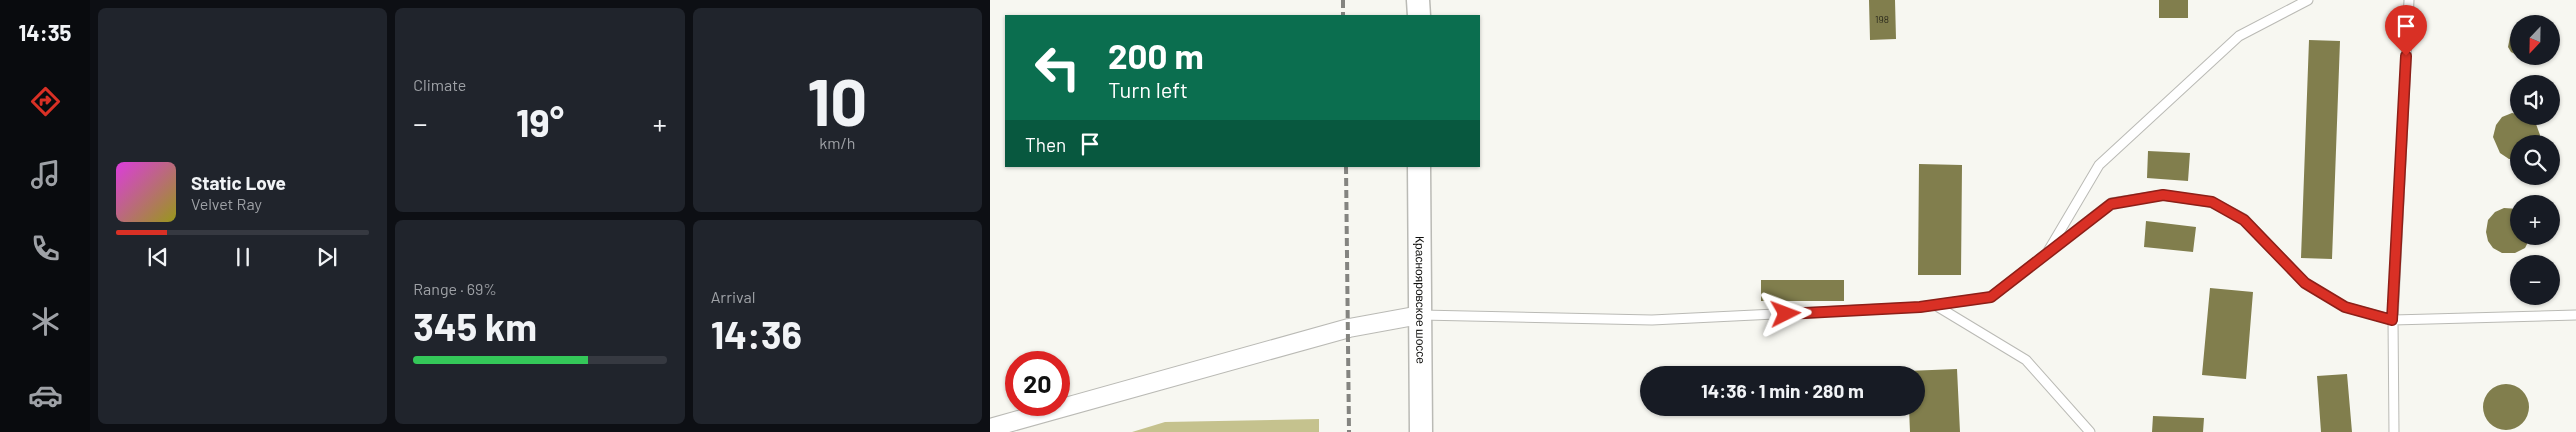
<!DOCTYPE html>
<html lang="en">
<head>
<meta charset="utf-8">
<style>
  body { margin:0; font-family:Barlow,sans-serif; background:#20242c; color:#f1f3f6; height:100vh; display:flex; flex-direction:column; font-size:19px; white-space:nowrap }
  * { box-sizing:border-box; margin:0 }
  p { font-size:16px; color:#9ea1a6 }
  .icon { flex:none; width:28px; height:28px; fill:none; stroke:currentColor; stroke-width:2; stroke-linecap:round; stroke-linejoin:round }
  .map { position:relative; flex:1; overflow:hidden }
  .side { display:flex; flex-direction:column; gap:8px; padding:8px; background:#0d0f14; width:900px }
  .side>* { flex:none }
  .guide { position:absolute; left:15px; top:15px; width:475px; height:152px; border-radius:0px; box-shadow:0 1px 4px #0004; background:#0b6e4f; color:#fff; overflow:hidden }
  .needle { width:32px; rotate:202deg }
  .buttons { position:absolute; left:1520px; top:15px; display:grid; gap:10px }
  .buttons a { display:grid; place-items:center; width:50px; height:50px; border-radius:50%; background:#171b24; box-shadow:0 1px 4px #0004; font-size:25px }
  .speed { position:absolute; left:15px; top:351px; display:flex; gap:10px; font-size:25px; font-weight:700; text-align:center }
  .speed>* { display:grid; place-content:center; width:65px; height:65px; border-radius:50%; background:#171b24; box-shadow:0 1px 4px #0004; line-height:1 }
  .speed .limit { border:8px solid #d22; background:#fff; color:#111 }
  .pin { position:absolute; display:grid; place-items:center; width:42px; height:42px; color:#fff; margin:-51px -21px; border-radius:50% 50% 50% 0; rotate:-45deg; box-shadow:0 0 5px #0007 }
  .pin .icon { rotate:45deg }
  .me { position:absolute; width:55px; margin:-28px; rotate:87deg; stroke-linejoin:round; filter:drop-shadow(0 0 4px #0008) }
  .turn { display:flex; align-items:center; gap:18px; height:105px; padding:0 20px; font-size:22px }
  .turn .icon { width:65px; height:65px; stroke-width:2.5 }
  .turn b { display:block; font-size:35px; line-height:42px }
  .then { display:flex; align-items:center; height:48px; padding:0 20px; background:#0003; gap:10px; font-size:19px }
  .big { font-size:38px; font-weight:700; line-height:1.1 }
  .side .tile { flex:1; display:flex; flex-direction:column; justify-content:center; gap:8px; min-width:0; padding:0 18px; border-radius:8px; background:#20242c }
  .side .dial { align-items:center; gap:0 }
  .dial b { font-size:65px; line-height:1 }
  .song { display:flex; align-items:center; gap:15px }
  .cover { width:60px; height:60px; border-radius:8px; background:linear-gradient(135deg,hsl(300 70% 55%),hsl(60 70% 35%)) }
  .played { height:5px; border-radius:2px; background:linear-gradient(90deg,#d93025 20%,#363941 20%) }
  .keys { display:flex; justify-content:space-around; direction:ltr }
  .heat { display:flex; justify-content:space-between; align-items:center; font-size:28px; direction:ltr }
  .charge { height:8px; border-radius:4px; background:linear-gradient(90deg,#34c759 69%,#363941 0) }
  .side .tiles { flex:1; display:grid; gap:8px; grid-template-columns:repeat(3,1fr) }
  .tile:first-child { grid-row:span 2 }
  .trip { position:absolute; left:650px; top:366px; width:285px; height:50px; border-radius:25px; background:#171b24; box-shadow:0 1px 4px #0004; font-weight:700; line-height:50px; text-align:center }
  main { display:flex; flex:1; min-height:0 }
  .tab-bar { display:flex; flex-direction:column; width:90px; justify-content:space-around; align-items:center; background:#090b0e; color:#9ea1a6 }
  .tab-bar .icon { width:35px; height:35px }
  .tab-bar .active { color:#d93025 }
  .tab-bar b { font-size:22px; color:#f1f3f6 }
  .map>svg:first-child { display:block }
  .forest { fill:#c5c28e }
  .building { fill:#817e4d }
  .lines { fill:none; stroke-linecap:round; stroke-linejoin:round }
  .service-casing { stroke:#babab5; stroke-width:11 }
  .minor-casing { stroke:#babab5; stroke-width:20 }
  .tertiary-casing { stroke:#babab5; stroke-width:25 }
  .service { stroke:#fff; stroke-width:9 }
  .minor { stroke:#fff; stroke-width:18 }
  .tertiary { stroke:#fff; stroke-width:22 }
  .rail { stroke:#848480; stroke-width:4; stroke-dasharray:8 4; stroke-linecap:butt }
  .route-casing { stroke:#8d1f18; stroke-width:12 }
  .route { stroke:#d93025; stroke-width:9 }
  .labels { text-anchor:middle; stroke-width:4; stroke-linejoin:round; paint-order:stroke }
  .number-label { font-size:10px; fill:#2a291c }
  .street-label { font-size:12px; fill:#0d0d0b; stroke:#fffffe }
</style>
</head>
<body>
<main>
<nav class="tab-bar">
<b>14:35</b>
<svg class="icon active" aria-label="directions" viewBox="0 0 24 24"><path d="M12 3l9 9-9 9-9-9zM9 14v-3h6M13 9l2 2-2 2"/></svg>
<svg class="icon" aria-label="music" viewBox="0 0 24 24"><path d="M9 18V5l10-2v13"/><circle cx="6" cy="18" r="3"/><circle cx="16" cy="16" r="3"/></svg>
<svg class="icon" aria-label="phone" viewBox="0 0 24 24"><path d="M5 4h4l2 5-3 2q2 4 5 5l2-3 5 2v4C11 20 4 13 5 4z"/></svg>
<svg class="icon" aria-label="climate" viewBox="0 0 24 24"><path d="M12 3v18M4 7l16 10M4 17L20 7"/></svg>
<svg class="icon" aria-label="car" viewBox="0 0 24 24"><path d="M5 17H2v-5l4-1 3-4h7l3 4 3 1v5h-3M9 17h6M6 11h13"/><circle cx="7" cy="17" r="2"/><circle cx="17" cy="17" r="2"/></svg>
</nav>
<section class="side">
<div class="tiles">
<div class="tile">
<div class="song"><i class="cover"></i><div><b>Static Love</b><p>Velvet Ray</p></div></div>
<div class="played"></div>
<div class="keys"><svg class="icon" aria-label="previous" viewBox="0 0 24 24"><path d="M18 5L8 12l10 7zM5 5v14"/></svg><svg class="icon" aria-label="pause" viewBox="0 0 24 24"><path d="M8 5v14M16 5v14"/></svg><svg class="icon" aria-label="next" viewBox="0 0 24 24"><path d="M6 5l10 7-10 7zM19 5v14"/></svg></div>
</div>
<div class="tile"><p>Climate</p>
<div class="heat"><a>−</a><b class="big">19°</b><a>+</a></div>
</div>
<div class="tile dial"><b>10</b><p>km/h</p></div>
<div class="tile"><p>Range · 69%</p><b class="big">345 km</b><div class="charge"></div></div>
<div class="tile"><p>Arrival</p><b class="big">14:36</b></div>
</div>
</section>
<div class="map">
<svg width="1586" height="432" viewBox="0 0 1586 432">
  <rect width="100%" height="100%" fill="#f7f7f1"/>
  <path class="forest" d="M 329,419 L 329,432 L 142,432 L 175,422 Z"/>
  <path class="building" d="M 879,0 L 905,0 L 906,39 L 880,40 Z
    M 1169,0 L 1198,0 L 1198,18 L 1169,18 Z
    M 1527,31 L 1529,31 L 1529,56 L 1521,52 L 1518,47 L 1520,37 Z
    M 1319,40 L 1350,41 L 1342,259 L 1311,258 Z
    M 1522,113 L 1538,116 L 1546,124 L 1550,135 L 1549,144 L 1529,144 L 1529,159 L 1519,159 L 1510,153 L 1503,137 L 1506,125 L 1512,117 Z
    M 1158,151 L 1200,153 L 1198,181 L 1157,178 Z
    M 929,164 L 972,165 L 971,275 L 928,275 Z
    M 1514,208 L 1529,209 L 1529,236 L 1541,236 L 1535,248 L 1525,253 L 1512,253 L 1503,248 L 1498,241 L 1496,232 L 1498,220 L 1505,212 Z
    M 1156,221 L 1206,227 L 1203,252 L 1154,247 Z
    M 771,280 L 854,280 L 854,301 L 771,301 Z
    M 1220,288 L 1263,292 L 1256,379 L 1212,375 Z
    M 967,369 L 970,432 L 920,432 L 919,408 L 926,408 L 926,375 L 918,375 L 917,371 Z
    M 1357,374 L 1362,432 L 1331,432 L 1327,376 Z
    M1493 407a23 23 0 1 1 46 0a23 23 0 1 1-46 0Z
    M 1163,416 L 1214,418 L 1213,432 L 1162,432 Z"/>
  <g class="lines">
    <defs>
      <path id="service" d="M 1061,250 L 1121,203 L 1173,195 L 1221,202 L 1254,219 L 1315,283 L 1355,307 L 1403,320 L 1586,315
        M 945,305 L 1036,360 L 1100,432
        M 431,315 L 662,320 L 930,307 L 1001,297 L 1057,253 L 1109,165 L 1249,36 L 1318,0
        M 1404,432 L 1403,320 L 1419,0"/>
      <path id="minor" d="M 0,428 L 359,328 L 430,315"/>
      <g id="tertiary">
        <path d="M 428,0 L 429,16"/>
        <path id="s1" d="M 429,166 L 431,432"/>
      </g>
    </defs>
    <use href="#service" class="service-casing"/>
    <use href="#minor" class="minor-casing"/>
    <use href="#tertiary" class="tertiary-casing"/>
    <use href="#service" class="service"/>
    <use href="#minor" class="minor"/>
    <use href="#tertiary" class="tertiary"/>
    <path class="rail" d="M 353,0 L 353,16
      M 356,166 L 359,432"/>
  </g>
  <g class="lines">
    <defs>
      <path id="route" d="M 796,314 L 930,307 L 1001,297 L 1121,204 L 1173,195 L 1222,202 L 1254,220 L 1315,283 L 1355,307 L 1402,320 L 1416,56"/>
    </defs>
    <use href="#route" class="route-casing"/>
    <use href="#route" class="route"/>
  </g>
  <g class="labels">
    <g class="number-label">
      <text x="892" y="23">198</text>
    </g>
    <g class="street-label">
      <text dy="4" stroke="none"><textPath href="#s1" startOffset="134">Краснояровское шоссе</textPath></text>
    </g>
  </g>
</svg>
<div class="buttons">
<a><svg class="needle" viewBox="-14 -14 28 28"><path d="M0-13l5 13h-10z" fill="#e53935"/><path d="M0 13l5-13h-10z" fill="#9ea1a6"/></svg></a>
<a><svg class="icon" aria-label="sound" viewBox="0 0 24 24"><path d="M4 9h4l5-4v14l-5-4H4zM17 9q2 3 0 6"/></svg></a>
<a><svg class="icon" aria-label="search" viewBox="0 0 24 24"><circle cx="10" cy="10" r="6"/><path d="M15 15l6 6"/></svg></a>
<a>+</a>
<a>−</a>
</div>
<div class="speed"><div class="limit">20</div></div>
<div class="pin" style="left:1416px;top:56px;background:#d93025"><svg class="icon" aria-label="arrive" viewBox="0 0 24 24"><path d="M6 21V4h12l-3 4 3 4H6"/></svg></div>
<svg class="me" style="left:796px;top:314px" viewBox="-20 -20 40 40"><path d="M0-17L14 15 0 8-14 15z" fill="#d93025" stroke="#fff" stroke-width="4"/></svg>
<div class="trip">14:36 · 1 min · 280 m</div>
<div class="guide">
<div class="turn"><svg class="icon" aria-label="left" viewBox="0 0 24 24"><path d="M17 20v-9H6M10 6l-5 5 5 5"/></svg><div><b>200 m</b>Turn left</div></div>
<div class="then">Then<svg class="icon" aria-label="arrive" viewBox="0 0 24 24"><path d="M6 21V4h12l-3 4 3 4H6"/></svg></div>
</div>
</div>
</main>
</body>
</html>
